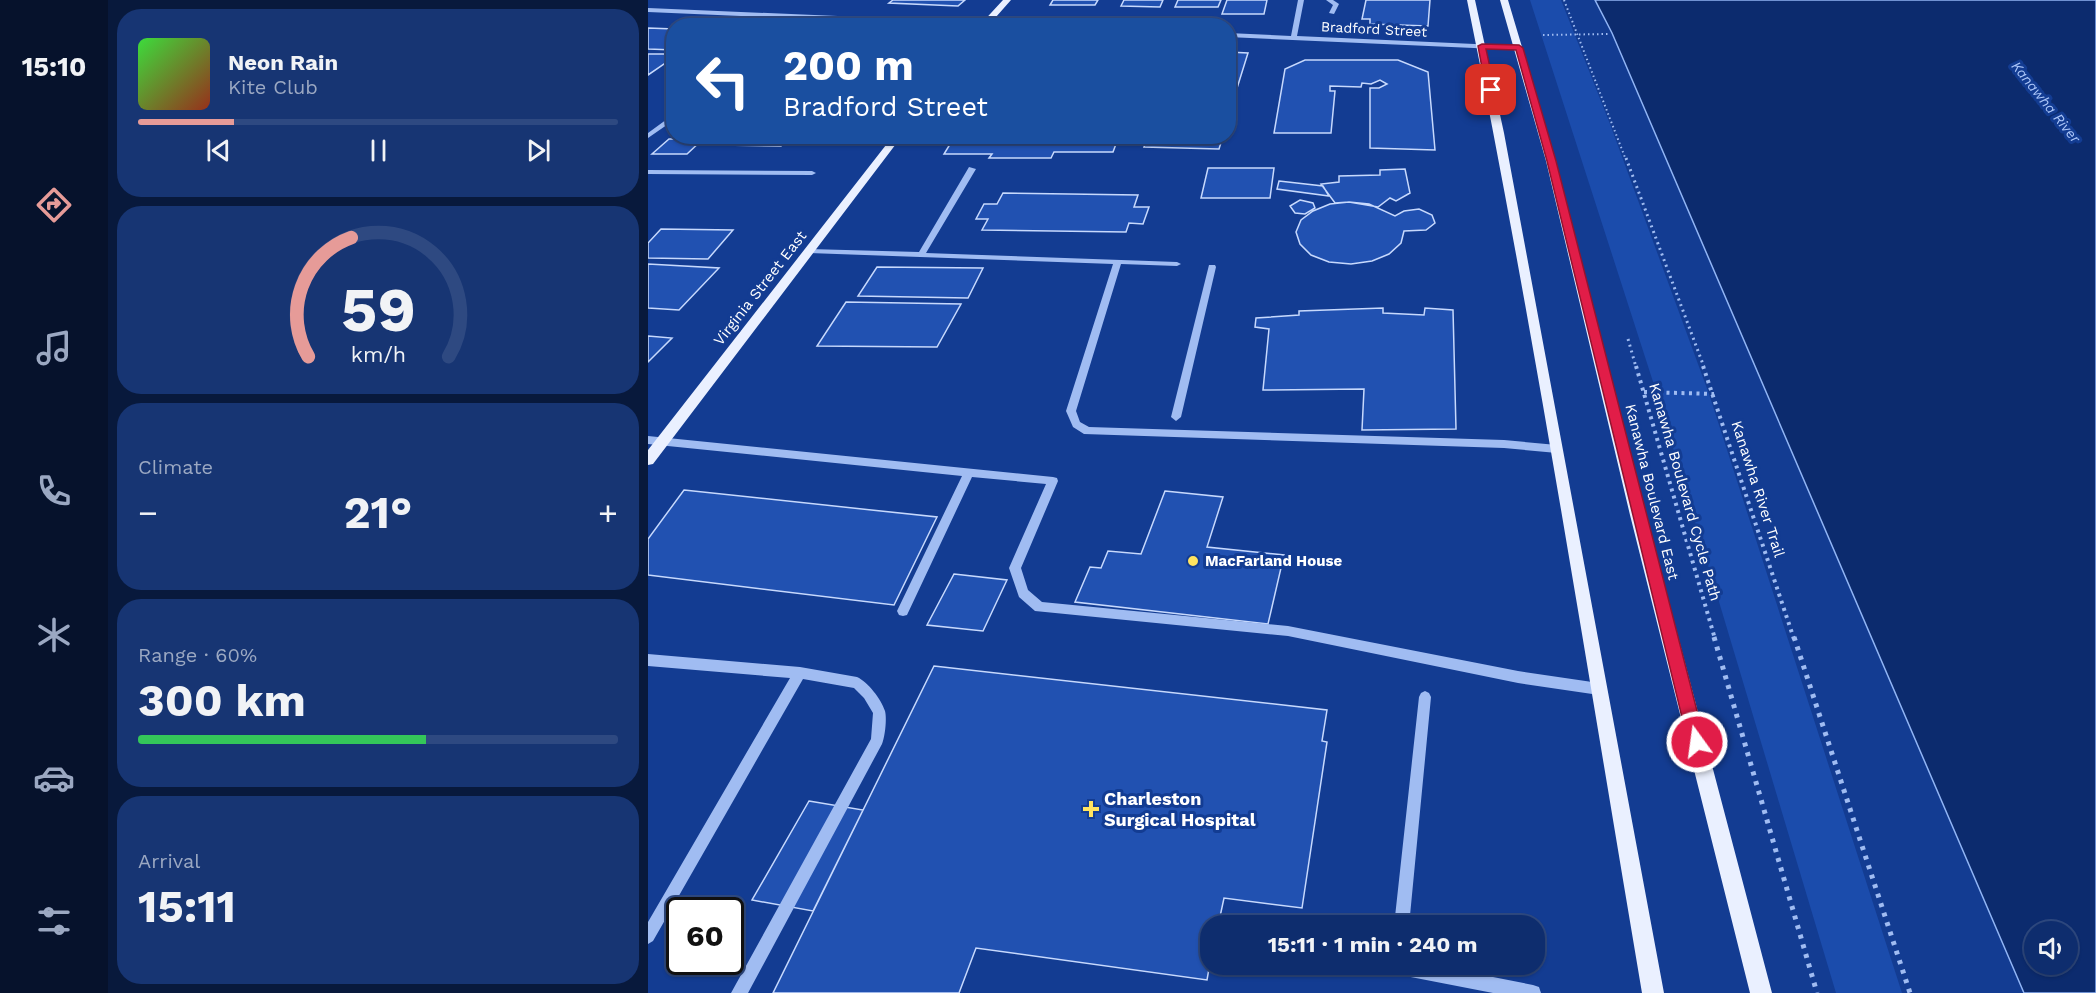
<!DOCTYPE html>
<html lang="en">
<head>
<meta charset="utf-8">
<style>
  body { margin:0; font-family:"Work Sans",sans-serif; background:#173573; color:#f1f3f6; height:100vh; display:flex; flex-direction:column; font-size:22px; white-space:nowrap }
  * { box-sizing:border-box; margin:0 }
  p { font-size:20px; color:#9ba8c2 }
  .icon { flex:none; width:33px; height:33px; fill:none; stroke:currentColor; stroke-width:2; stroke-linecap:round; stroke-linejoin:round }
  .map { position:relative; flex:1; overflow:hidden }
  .details { display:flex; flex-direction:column; gap:9px; padding:9px; background:#08193c; width:540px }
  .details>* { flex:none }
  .guide { position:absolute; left:18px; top:18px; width:570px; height:126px; border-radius:24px; box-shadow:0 2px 4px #0004,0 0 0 2px #2e4981; background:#1a4fa0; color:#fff; overflow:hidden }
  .tools { position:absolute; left:1376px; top:921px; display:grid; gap:12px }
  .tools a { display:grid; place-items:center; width:54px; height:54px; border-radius:50%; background:#0e2d6e; box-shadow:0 2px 4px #0004,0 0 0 2px #2e4981; font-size:30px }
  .speed { position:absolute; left:18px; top:897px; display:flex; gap:12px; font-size:30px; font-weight:700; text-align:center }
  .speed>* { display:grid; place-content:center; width:78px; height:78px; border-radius:50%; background:#0e2d6e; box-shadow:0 2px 4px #0004,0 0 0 2px #2e4981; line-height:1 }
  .speed .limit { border:3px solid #111; border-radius:9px; background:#fff; color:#111 }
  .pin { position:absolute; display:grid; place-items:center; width:51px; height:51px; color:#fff; margin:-26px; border-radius:12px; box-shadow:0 3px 9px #0006 }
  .me { position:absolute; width:66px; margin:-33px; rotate:346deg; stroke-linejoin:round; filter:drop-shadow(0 0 4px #0008) }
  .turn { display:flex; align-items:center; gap:21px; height:126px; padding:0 18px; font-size:27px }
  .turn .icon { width:78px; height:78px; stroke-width:2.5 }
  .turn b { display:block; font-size:42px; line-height:51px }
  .big { font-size:45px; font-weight:700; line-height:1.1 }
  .details .widget { flex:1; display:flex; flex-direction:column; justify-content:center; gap:9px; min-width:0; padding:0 21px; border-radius:24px; background:#173573 }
  .details .dial { align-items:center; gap:0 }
  .dial svg { height:156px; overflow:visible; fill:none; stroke:#2e4981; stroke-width:7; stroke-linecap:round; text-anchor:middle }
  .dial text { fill:#f1f3f6; stroke:none }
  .song { display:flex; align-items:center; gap:18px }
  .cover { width:72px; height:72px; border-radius:9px; background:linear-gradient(135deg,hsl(120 70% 55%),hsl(10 70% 35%)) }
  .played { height:6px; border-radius:3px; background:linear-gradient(90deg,#e69b98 20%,#2e4981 20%) }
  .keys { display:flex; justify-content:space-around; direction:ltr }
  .heat { display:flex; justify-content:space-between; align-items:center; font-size:33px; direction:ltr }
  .charge { height:9px; border-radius:4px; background:linear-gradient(90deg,#34c759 60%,#2e4981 0) }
  .trip { position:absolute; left:552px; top:915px; width:345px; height:60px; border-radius:24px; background:#0e2d6e; box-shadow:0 2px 4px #0004,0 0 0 2px #2e4981; font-weight:700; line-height:60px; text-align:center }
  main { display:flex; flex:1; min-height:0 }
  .dock { display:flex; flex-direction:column; width:108px; justify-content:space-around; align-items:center; background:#06122c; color:#9ba8c2 }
  .dock .icon { width:42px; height:42px }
  .dock .current { color:#e69b98 }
  .dock b { font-size:27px; color:#f1f3f6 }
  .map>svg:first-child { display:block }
  .green { fill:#1b4cac }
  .water { fill:#0c2b6e; stroke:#91b5f5; stroke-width:1.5; fill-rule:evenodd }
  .building { fill:#2151b1; stroke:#c7d9fd; stroke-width:1.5 }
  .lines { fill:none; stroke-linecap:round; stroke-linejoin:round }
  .path-far3 { stroke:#a0bcf2; stroke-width:2; stroke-dasharray:1.5 3; stroke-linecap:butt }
  .path-far2 { stroke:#a0bcf2; stroke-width:3; stroke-dasharray:2 4; stroke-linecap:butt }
  .path-far1 { stroke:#a0bcf2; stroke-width:4; stroke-dasharray:3 4.5; stroke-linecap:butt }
  .path { stroke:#a0bcf2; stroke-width:5; stroke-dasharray:4 6; stroke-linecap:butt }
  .minor { fill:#a0bcf2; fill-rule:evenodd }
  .major { fill:#eaf0ff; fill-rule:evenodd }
  .route { fill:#e11d48; stroke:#92132f; stroke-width:1.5 }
  .poi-dot { fill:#ffe360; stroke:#133c92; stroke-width:2 }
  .labels { text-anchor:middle; stroke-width:6; stroke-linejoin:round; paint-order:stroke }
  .far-street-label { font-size:14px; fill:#fff; stroke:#133c92 }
  .far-water-label { font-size:14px; font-style:italic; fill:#acc6f9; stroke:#133c92 }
  .street-label { font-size:15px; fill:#fff; stroke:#133c92 }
  .poi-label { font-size:15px; font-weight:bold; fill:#fff; stroke:#133c92; text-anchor:start }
  .near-poi-label { font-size:18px; font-weight:bold; fill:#fff; stroke:#133c92; text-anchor:start }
</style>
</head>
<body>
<main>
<nav class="dock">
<b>15:10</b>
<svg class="icon current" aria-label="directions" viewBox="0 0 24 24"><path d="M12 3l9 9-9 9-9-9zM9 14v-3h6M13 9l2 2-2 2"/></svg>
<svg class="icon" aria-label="music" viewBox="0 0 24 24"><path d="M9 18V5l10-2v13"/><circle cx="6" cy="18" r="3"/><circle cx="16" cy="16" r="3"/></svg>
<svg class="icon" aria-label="phone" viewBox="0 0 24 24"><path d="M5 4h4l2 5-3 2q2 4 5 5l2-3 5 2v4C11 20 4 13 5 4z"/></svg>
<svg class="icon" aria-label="climate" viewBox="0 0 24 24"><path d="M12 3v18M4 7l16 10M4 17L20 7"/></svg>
<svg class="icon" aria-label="car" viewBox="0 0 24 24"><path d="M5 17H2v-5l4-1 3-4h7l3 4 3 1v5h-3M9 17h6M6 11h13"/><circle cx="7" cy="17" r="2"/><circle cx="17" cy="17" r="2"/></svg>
<svg class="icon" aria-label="filters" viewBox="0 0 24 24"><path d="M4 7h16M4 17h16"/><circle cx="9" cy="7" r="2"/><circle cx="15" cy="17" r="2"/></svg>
</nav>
<section class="details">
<div class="widget">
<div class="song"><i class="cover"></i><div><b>Neon Rain</b><p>Kite Club</p></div></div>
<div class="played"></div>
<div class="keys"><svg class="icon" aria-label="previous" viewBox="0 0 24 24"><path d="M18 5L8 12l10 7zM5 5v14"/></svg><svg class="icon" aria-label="pause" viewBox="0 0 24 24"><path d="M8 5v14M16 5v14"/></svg><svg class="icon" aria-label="next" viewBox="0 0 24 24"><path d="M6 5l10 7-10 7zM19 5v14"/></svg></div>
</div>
<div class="widget dial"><svg viewBox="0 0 100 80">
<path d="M14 69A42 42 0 1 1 86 69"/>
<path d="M14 69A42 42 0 0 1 36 8" stroke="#e69b98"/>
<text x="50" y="56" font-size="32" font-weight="700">59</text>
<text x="50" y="72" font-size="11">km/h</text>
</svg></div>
<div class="widget"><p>Climate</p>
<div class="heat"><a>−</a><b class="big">21°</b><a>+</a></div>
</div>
<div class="widget"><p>Range · 60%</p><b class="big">300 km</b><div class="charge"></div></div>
<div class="widget"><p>Arrival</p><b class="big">15:11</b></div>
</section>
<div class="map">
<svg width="1448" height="993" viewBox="0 0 1448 993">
  <rect width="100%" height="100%" fill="#133c92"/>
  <path class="green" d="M 882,0 L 913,0 L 962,124 L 1061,394 L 1254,993 L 1188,993 L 1008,391 Z"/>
  <path class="water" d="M 947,0 L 1448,0 L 1448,993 L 1376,993 L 964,33 ZM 1386,932 L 1419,932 L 1419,964 L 1386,964 Z"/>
  <path class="building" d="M 245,0 L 317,0 L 310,6 L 241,3 Z
    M 405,0 L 450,0 L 447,5 L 402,5 Z
    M 476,0 L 515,0 L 512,7 L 473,6 Z
    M 530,0 L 573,0 L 570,7 L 527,7 Z
    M 579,0 L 619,0 L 616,14 L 574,14 Z
    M 718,0 L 782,0 L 780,26 L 722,24 L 722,19 L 714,19 Z
    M 0,28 L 26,29 L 26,50 L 0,49 Z
    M 580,52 L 600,53 L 580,117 Z
    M 0,54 L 26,54 L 26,57 L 0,75 Z
    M 657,60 L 750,60 L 780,72 L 787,150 L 722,148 L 722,88 L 731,88 L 739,84 L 732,80 L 723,84 L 714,83 L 713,87 L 682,86 L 682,91 L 687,91 L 683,133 L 626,133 L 637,69 Z
    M 83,136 L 141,136 L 133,146 L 74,145 Z
    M 307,136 L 471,136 L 465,152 L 406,152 L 403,158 L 341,158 L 344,154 L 296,154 Z
    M 500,136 L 575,136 L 571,149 L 496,147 Z
    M 21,139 L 55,139 L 39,154 L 4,154 Z
    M 560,168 L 626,168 L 622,198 L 553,198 Z
    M 757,169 L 762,193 L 748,201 L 742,198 L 730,207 L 701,202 L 687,203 L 673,184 L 691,182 L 691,176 L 732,175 L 732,170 Z
    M 631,181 L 675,186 L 681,196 L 629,189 Z
    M 355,193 L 490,195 L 486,207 L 501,207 L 495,224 L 481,223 L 478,232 L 334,230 L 340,219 L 328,219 L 336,204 L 349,204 Z
    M 652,200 L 665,203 L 667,208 L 657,214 L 647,213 L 642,206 Z
    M 701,202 L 721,204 L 747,216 L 756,211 L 771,209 L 784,215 L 787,223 L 778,230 L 756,231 L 753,243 L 741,254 L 724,261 L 703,264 L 681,262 L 663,255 L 652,244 L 648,232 L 653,220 L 665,211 L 682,204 Z
    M 13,229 L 85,230 L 60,259 L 0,258 L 0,243 Z
    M 0,264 L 71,268 L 31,310 L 0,308 Z
    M 229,267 L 335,268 L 320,298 L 210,296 Z
    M 198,302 L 313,304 L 289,347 L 169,346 Z
    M 735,308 L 735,313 L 776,315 L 777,308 L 805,310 L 808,429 L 714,430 L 716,389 L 615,390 L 621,329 L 607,327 L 608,318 L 651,315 L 651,311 Z
    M 0,336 L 24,338 L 0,362 Z
    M 36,490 L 289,517 L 246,605 L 0,575 L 0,539 Z
    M 517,491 L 575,497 L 559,547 L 636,555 L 620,624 L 427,602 L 442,567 L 453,568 L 460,551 L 493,554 Z
    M 306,574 L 359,580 L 335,631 L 279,625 Z
    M 286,666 L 679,710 L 674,741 L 679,742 L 654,908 L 576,898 L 570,926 L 562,926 L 562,963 L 559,980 L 328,948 L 311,993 L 125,993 Z
    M 161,801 L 215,810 L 165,911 L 104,900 Z"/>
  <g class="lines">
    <path class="path-far3" d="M 916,0 L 978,160
      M 895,35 L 961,34"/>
    <path class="path-far2" d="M 978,158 L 1056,367
      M 980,339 L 988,367"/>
    <path class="path-far1" d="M 988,366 L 1067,639
      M 1055,366 L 1146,639
      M 996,392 L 1066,394"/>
    <path class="path" d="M 1066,637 L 1169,993
      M 1146,637 L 1262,993"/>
    <path class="minor" d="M 650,0 L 656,0 L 649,36 L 871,46 L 874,48 L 871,50 L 580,37 L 580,33 L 643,36 Z
      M 678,0 L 685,0 L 691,4 L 686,14 L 681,13 L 685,5 Z
      M 0,8 L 377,24 L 379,26 L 326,26 L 0,12 Z
      M 26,114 L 26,120 L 0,138 L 0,133 Z
      M 321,167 L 328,169 L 278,253 L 529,262 L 533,264 L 529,266 L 473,264 L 428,411 L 432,422 L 441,427 L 856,440 L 909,445 L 914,449 L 909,453 L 856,448 L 436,434 L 425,427 L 418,411 L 465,264 L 161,253 L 157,251 L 161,249 L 271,252 Z
      M 0,170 L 164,171 L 168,173 L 164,175 L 0,174 Z
      M 561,265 L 567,265 L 568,267 L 533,417 L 528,421 L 523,417 Z
      M 0,436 L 405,477 L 409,478 L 410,481 L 373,568 L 380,590 L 394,602 L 640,626 L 870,671 L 951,683 L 955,685 L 957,689 L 955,693 L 951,695 L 870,683 L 640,636 L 387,611 L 371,597 L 361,568 L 398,484 L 324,477 L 259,615 L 255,616 L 251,615 L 249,611 L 314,476 L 0,444 Z
      M 0,654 L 152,667 L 209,677 C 220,682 233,699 237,711 C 239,719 237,736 234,744 L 100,993 L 83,993 L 223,739 L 225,713 L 216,698 L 206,688 L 155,679 L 5,941 L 0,944 L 0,922 L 142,678 L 0,666 Z
      M 777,691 L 781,693 L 783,697 L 761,926 L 746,926 L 771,697 L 773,693 Z
      M 730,964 L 779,964 L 885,985 L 891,987 L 893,993 L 845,993 L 737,972 L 732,969 Z"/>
    <path class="major" d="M 355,0 L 363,0 L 340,26 L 331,26 Z
      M 819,0 L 827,0 L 856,133 L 1016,993 L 994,993 C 938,662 886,329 819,0 Z
      M 852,0 L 860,0 L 908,161 L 998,515 L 1124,993 L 1102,993 L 982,515 L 898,161 Z
      M 245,136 L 254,136 L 5,464 L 0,465 L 0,450 Z"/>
  </g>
  <path class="route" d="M 834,44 L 871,45 L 875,48 L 908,161 L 1057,742 L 1055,748 L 1049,751 L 1043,748 L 1040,742 L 899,161 L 868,50 L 838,49 L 847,90 L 843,92 L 838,90 L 830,46 Z"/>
  <g class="poi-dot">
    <circle cx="545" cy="561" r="6"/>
    <path d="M440 800h6v6h6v6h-6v6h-6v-6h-6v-6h6z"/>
  </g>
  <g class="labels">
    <g class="far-street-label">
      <text transform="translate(726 29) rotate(3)" y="5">Bradford Street</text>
    </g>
    <g class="far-water-label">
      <text transform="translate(1398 102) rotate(51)" y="5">Kanawha River</text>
    </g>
    <g class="street-label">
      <text transform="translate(112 288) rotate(-52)" y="5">Virginia Street East</text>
      <text transform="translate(1110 489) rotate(72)" y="5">Kanawha River Trail</text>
      <text transform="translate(1004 492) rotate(76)" y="5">Kanawha Boulevard East</text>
      <text transform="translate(1037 492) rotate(74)" y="5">Kanawha Boulevard Cycle Path</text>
    </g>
    <g class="poi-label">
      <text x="557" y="566">MacFarland House</text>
    </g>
    <g class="near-poi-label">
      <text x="456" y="805">Charleston<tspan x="456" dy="21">Surgical Hospital</tspan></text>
    </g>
  </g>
</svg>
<div class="tools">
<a><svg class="icon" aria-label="sound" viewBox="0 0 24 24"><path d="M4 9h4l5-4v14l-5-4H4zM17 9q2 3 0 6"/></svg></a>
</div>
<div class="speed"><div class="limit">60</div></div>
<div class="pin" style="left:843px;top:90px;background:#d93025"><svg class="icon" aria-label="arrive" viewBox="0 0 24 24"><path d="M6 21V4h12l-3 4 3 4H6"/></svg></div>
<svg class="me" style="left:1049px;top:742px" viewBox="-20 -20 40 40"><circle r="17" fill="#e11d48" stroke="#fff" stroke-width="3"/><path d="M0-11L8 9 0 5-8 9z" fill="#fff"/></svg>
<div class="trip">15:11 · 1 min · 240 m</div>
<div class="guide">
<div class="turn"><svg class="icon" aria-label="left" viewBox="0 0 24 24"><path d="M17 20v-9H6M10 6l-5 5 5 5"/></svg><div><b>200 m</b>Bradford Street</div></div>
</div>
</div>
</main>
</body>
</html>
